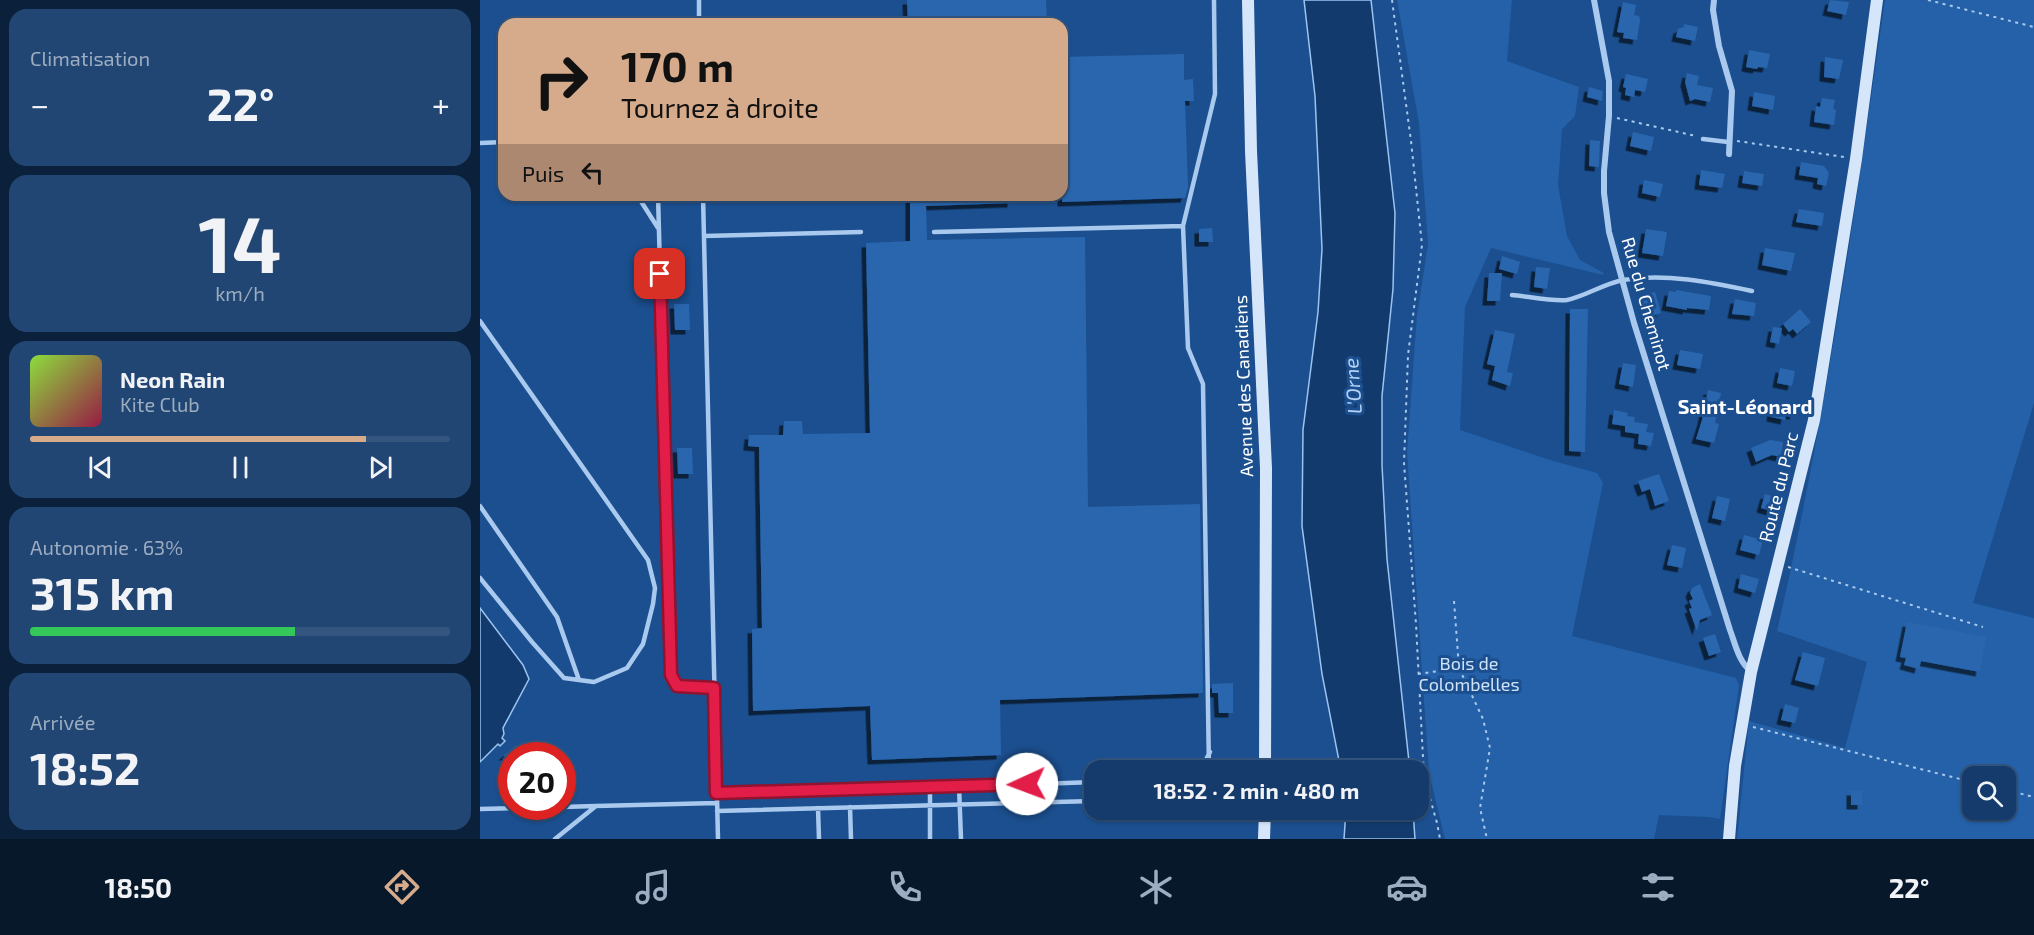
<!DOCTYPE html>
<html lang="fr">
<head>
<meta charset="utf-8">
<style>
  body { margin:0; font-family:"Exo 2",sans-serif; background:#214673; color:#f1f3f6; height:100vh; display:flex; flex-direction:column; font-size:22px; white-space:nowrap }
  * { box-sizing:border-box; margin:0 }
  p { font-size:20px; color:#9dadc1 }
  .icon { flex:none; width:33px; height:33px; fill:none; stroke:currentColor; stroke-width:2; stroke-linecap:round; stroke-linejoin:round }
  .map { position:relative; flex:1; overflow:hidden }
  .sheet { display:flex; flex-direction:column; gap:9px; padding:9px; background:#0b203b; width:480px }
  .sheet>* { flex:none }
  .guide { position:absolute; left:18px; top:18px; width:570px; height:183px; border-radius:18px; box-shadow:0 2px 4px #0004,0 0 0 2px #33557e; background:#d6ab8b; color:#111; overflow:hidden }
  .fabs { position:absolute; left:1482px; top:766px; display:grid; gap:12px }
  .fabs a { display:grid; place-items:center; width:54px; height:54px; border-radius:12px; background:#143b6b; box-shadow:0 2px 4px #0004,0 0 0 2px #33557e; font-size:30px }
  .speed { position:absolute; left:18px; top:742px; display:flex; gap:12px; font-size:30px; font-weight:700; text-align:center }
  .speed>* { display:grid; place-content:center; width:78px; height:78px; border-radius:50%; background:#143b6b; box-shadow:0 2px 4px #0004,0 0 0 2px #33557e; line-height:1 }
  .speed .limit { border:9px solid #d22; background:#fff; color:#111 }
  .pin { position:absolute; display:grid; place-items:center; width:51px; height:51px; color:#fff; margin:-26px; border-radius:12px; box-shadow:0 3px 9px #0006 }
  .me { position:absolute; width:66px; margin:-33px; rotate:268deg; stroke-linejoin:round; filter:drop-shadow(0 0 4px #0008) }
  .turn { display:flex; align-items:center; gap:21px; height:126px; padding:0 24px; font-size:27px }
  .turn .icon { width:78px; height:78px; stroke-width:2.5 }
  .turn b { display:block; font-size:42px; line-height:51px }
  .then { display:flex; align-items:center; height:57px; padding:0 24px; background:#0003; gap:12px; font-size:22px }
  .big { font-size:45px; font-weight:700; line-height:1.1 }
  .sheet .card { flex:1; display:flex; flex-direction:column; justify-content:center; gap:9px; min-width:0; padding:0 21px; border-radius:18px; background:#214673 }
  .sheet .dial { align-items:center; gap:0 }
  .dial b { font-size:78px; line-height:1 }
  .song { display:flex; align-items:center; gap:18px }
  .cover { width:72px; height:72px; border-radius:9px; background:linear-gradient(135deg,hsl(90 70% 55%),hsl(340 70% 35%)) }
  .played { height:6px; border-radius:3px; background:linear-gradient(90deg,#d6ab8b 80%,#33557e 80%) }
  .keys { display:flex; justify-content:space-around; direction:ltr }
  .heat { display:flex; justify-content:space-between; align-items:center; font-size:33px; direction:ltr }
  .charge { height:9px; border-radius:4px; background:linear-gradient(90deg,#34c759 63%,#33557e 0) }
  .trip { position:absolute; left:604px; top:760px; width:345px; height:60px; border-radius:18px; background:#143b6b; box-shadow:0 2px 4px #0004,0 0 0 2px #33557e; font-weight:700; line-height:60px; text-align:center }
  .dock { display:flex; height:96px; justify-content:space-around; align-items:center; background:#08182b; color:#9dadc1 }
  .dock .icon { width:42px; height:42px }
  .dock .selected { color:#d6ab8b }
  .dock b { font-size:27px; color:#f1f3f6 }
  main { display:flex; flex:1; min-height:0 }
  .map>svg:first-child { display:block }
  .green { fill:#2461a8; fill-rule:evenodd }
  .water { fill:#123a6d; stroke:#9cc4f0; stroke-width:1.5 }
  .building { fill:#2a66ad; filter:url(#shadow) }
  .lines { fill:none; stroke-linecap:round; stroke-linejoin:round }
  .path { stroke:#a9c9ee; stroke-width:2; stroke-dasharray:3 4.5; stroke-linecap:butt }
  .lane { stroke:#a9c9ee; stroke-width:4.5 }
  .street { stroke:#a9c9ee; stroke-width:6 }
  .secondary { stroke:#d6e6fa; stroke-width:12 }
  .route-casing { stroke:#92132f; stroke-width:15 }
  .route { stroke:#e11d48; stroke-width:10 }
  .labels { text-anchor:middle; stroke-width:6; stroke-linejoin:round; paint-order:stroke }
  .street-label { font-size:18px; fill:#fff; stroke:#1b4f8f }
  .park-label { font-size:18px; fill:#cfe3fa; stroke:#1b4f8f }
  .water-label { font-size:20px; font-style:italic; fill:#b5d3f5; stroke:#1b4f8f }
  .neighbourhood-label { font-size:20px; font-weight:bold; fill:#fff; stroke:#1b4f8f }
</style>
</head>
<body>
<main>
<section class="sheet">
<div class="card"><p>Climatisation</p>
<div class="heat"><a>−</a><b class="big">22°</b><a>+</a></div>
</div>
<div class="card dial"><b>14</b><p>km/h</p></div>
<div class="card">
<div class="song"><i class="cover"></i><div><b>Neon Rain</b><p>Kite Club</p></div></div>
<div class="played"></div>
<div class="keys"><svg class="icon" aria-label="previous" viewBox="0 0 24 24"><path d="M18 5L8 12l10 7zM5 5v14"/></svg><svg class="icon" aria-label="pause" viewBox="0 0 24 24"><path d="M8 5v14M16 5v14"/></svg><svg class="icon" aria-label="next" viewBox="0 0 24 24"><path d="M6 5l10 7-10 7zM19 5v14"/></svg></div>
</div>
<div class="card"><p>Autonomie · 63%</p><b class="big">315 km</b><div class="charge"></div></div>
<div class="card"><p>Arrivée</p><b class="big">18:52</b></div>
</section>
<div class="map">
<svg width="1554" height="839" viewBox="0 0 1554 839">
  <defs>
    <filter id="shadow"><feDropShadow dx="-4.5" dy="4.5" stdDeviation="0" flood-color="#0009"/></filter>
  </defs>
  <rect width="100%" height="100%" fill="#1b4f8f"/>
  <path class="green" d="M 917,0 L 1032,0 L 1027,61 L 1099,87 L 1095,116 L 1082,129 L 1078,185 L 1087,236 L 1100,260 L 1124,273 L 1123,275 L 1011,248 L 985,307 L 980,430 L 1070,460 L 1117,473 L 1123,483 L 1092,636 L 1256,678 L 1259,685 L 1240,819 L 1229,817 L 1179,815 L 1174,839 L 965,839 L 949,773 L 927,452 L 937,315 L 948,244 L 939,123 Z
    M 1405,0 L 1554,0 L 1554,403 L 1493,603 L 1554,618 L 1554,839 L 1257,839 L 1269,721 L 1365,748 L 1387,662 L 1297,631 C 1345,423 1375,212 1405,0 ZM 1492,777 L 1526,777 L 1526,810 L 1492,810 Z"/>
  <path class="water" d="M 824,0 L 891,0 L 915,213 L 913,289 L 902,396 L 902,465 L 907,559 L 930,771 L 861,771 L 842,674 L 822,526 L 823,430 L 838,312 L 842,249 L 835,96 Z
    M 0,608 L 43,665 L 49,679 L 23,728 L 24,734 L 22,738 L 25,741 L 20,746 L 18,744 L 0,762 Z
    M 866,810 L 933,810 L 935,839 L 864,839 Z"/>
  <path class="building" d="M 427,0 L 566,0 L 567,24 L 428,24 Z
    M 1350,0 L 1369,2 L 1366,15 L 1347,11 Z
    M 1143,2 L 1156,5 L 1154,15 L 1159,16 L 1160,20 L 1157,40 L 1143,38 L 1144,33 L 1137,32 Z
    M 1204,24 L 1218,27 L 1215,41 L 1196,37 L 1198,29 L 1204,27 Z
    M 1269,50 L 1290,54 L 1287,68 L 1278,67 L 1277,69 L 1266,67 Z
    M 704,54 L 704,80 L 713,79 L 714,101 L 705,101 L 708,187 L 705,198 L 582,202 L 582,57 Z
    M 1345,57 L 1363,60 L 1359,79 L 1344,77 Z
    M 1207,73 L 1219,76 L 1217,85 L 1233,88 L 1230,102 L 1215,99 L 1210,101 L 1205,82 Z
    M 1146,74 L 1168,79 L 1165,92 L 1155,90 L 1154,97 L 1145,95 L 1146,88 L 1143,87 Z
    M 1109,87 L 1123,91 L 1122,101 L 1107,97 Z
    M 1274,92 L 1295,96 L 1293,110 L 1272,106 Z
    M 1342,98 L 1355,100 L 1353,109 L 1356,110 L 1354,125 L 1334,122 L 1336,106 L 1340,107 Z
    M 1153,132 L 1174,137 L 1171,151 L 1150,146 Z
    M 1110,140 L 1120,141 L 1119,167 L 1109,166 Z
    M 1321,162 L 1344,166 L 1349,173 L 1346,186 L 1337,184 L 1338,178 L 1319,175 Z
    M 1221,170 L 1245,174 L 1242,188 L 1219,185 Z
    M 1264,171 L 1284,174 L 1282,186 L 1262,183 Z
    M 1164,180 L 1183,184 L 1180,197 L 1162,193 Z
    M 430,195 L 532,195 L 532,203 L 446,206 L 447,240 L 605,237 L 608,507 L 720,504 L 723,693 L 520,700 L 521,755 L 392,760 L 390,706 L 273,711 L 272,629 L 282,628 L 279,447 L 268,446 L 269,435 L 303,435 L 304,421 L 322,421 L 323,434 L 390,433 L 386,243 L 430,241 Z
    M 1319,209 L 1344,213 L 1342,226 L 1316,222 Z
    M 732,228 L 733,242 L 719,242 L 719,229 Z
    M 1166,229 L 1187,232 L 1183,256 L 1162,253 Z
    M 1285,248 L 1315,253 L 1311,271 L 1282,265 Z
    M 1022,256 L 1040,262 L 1037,274 L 1019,269 Z
    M 1056,267 L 1070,268 L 1067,289 L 1054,287 Z
    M 1009,273 L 1022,273 L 1020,301 L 1007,301 Z
    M 1196,290 L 1231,296 L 1229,310 L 1207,308 L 1207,310 L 1186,306 L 1189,291 L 1196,292 Z
    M 1175,292 L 1181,313 L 1167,317 L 1161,296 Z
    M 1255,299 L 1276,303 L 1274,316 L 1252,314 Z
    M 194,304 L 209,304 L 210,330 L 195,330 Z
    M 1090,309 L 1108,309 L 1105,452 L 1089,451 Z
    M 1320,309 L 1331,322 L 1317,334 L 1313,329 L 1309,332 L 1303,324 Z
    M 1293,327 L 1302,328 L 1299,344 L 1290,342 Z
    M 1015,330 L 1035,334 L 1027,372 L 1033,373 L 1030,386 L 1012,380 L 1015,366 L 1007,364 Z
    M 1200,350 L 1223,354 L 1220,369 L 1197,365 Z
    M 1143,363 L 1156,365 L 1153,387 L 1139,384 Z
    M 1300,368 L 1315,371 L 1312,386 L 1297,383 Z
    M 1228,390 L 1241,393 L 1235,423 L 1239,424 L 1234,443 L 1216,439 L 1222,420 Z
    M 1287,401 L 1316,407 L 1314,415 L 1306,414 L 1305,420 L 1291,417 L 1292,411 L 1285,410 Z
    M 1134,410 L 1148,413 L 1147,416 L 1155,417 L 1154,422 L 1168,424 L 1166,432 L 1174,433 L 1171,446 L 1158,444 L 1159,434 L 1145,432 L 1145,426 L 1132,424 Z
    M 1290,440 L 1303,442 L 1301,457 L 1292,455 L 1276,462 L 1271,448 Z
    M 197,448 L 212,448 L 213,474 L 198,474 Z
    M 1179,474 L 1189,501 L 1175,506 L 1170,489 L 1162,492 L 1158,481 Z
    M 1285,494 L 1299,498 L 1295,512 L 1281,508 Z
    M 1237,496 L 1250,499 L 1245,521 L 1232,518 Z
    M 1264,535 L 1283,540 L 1279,555 L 1260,550 Z
    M 1192,545 L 1206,548 L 1202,568 L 1187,565 Z
    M 1261,574 L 1279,579 L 1275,593 L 1258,588 Z
    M 1220,584 L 1232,615 L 1220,620 L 1217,631 L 1209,609 L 1212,608 L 1209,601 L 1213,599 L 1210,593 L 1212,588 Z
    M 1427,622 L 1506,637 L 1500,672 L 1441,661 L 1439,669 L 1424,665 L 1426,658 L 1420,657 Z
    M 1235,634 L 1241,652 L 1229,656 L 1223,638 Z
    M 1323,652 L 1345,658 L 1338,686 L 1315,680 Z
    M 753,683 L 753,713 L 739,713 L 738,693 L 732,693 L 732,684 Z
    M 1305,704 L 1319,708 L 1315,723 L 1301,720 Z
    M 36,745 L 46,756 L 23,756 Z
    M 1371,791 L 1382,791 L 1382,805 L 1371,805 Z"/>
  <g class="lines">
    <path class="path" d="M 912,0 L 931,141 L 942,245 L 928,355 L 924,463 L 936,624 L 944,777 L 957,823 L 960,839
      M 1448,0 L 1554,27
      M 1137,118 L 1216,136
      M 1257,141 L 1364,157
      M 1308,567 L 1503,627
      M 974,601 L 979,668 L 1003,719 L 1010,748 L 1000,808 L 1007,839
      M 938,674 L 979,668
      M 1273,727 L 1492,782
      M 1526,790 L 1554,797"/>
    <path class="lane" d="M 219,0 L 219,24
      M 1223,139 L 1248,142
      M 0,143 L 24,142
      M 157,195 L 178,228
      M 178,195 L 191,675 L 197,686 L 234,688
      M 223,195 L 238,839
      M 454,232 L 703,226
      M 224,236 L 381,232
      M 1032,295 C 1045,296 1075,302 1087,300 C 1106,296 1123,284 1143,280 C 1185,273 1230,282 1272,291
      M 0,321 L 168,560 L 175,588 L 173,604 L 163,644 L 147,668 L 114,682 L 84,678 L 52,642 L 0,578
      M 0,506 L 77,617 L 99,680
      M 720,771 L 730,752
      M 729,771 L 723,384 L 708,348 L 703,226 L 735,94 L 734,0
      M 479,786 L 481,839
      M 450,788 L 615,782
      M 236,793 L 450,788 L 450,839
      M 82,807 L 116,806
      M 370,807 L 371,839
      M 338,808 L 339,839
      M 0,809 L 79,807
      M 237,811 L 615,801
      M 75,839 L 116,806 L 237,803"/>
    <path class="street" d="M 1114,0 L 1129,81 L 1129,116 L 1124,171 L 1124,193 L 1129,232 L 1154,323 L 1250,630 C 1255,643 1259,663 1271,671
      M 1234,0 L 1233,10 L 1239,46 L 1252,91 L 1249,154"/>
    <path class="secondary" d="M 768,0 L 771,151 L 786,468 L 785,771
      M 784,839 L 785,810
      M 1249,839 L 1255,766 L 1271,672 L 1334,420 L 1376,159 L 1397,0"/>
  </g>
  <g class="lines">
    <defs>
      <path id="route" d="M 180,274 L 191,675 L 197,686 L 234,688 L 236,793 L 547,784"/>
    </defs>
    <use href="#route" class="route-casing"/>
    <use href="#route" class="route"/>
  </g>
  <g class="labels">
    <g class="street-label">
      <text transform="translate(1166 304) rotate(74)" y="6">Rue du Cheminot</text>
      <text transform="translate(764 386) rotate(-92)" y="6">Avenue des Canadiens</text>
      <text transform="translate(1299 487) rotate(-76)" y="6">Route du Parc</text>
    </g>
    <g class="park-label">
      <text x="989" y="670">Bois de<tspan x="989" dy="21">Colombelles</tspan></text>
    </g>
    <g class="water-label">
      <text transform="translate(873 386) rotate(-94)" y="7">L'Orne</text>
    </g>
    <g class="neighbourhood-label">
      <text x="1265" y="414">Saint-Léonard</text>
    </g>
  </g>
</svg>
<div class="fabs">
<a><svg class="icon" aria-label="search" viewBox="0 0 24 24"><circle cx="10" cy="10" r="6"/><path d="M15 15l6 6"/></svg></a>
</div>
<div class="speed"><div class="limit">20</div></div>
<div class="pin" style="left:180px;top:274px;background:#d93025"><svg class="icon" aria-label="arrive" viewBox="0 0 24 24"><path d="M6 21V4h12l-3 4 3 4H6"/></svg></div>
<svg class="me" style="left:547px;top:784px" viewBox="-20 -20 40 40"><circle r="19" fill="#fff"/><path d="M0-13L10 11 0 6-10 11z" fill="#e11d48"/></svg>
<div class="trip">18:52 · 2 min · 480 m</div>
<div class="guide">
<div class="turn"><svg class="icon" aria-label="right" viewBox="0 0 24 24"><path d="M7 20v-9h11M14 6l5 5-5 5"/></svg><div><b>170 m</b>Tournez à droite</div></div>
<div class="then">Puis<svg class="icon" aria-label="left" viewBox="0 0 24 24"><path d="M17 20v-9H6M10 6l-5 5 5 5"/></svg></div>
</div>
</div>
</main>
<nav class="dock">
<b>18:50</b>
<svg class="icon selected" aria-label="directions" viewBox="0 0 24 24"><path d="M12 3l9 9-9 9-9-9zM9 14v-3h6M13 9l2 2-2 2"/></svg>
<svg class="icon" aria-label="music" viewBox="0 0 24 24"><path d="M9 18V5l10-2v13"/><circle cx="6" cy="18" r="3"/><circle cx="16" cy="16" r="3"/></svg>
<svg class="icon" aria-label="phone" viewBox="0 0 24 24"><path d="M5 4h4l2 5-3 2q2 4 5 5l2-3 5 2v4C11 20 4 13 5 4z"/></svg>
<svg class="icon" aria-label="climate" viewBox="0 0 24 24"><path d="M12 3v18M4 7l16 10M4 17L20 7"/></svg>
<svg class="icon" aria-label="car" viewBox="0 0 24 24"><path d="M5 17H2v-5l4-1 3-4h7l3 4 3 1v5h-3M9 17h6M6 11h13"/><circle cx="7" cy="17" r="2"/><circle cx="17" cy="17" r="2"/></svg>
<svg class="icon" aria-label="filters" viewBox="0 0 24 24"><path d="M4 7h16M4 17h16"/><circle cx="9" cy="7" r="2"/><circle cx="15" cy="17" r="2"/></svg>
<b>22°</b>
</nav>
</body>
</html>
